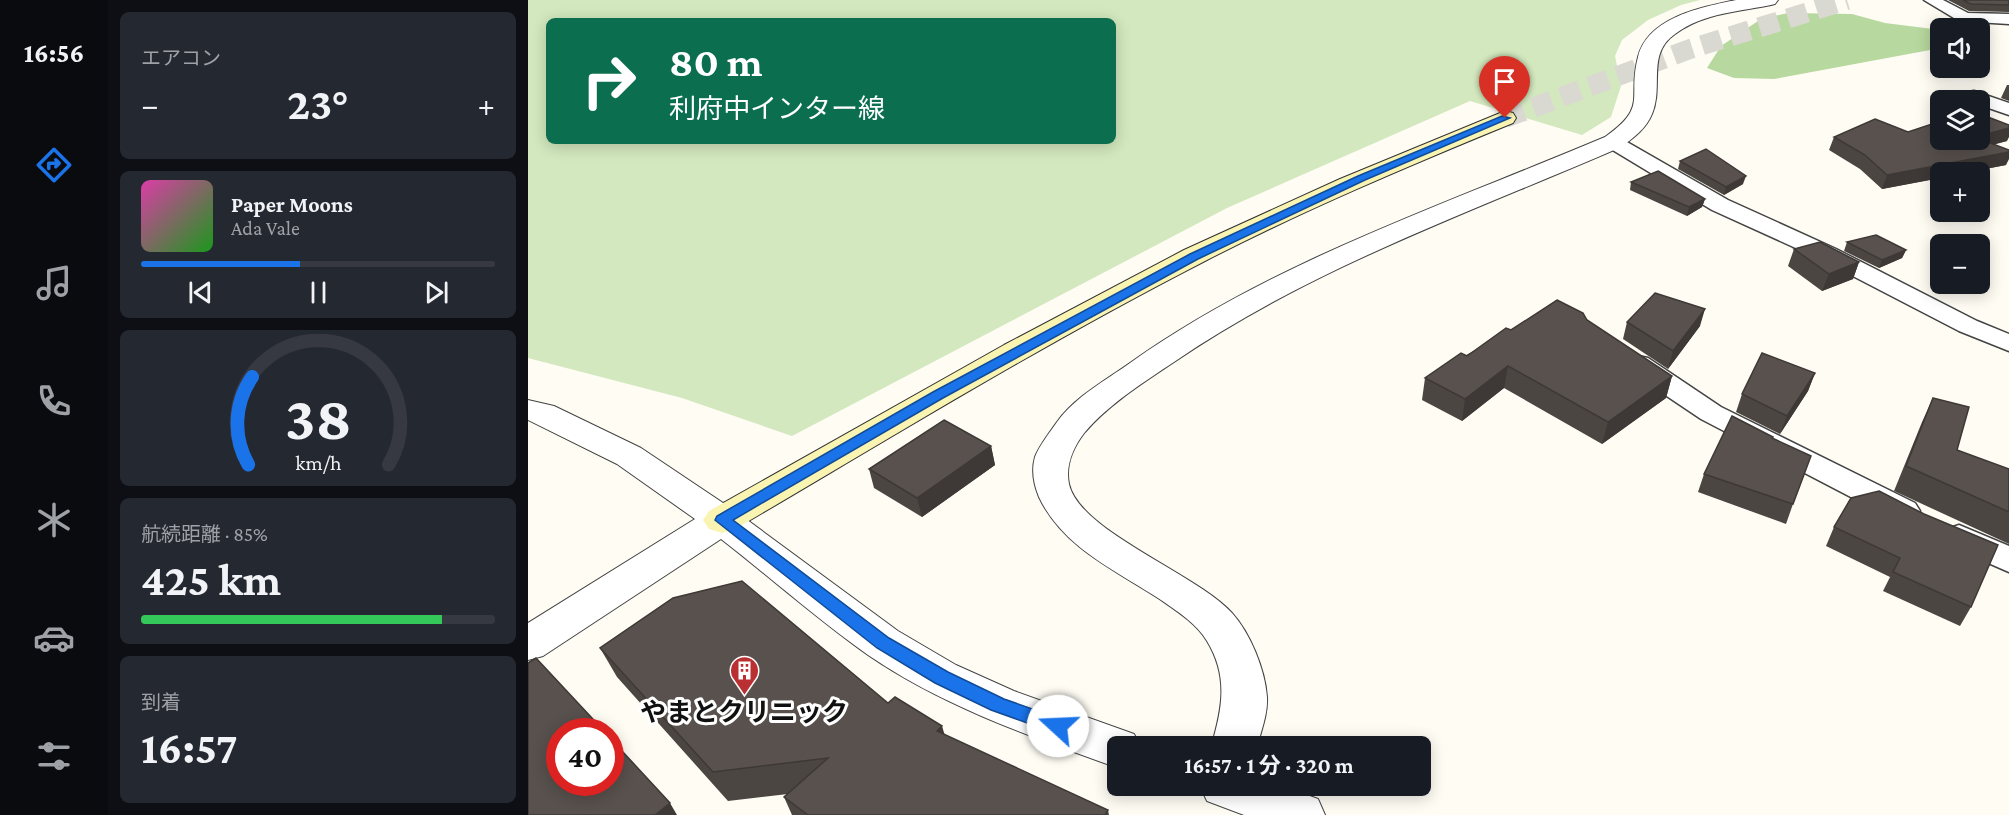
<!DOCTYPE html>
<html lang="ja">
<head>
<meta charset="utf-8">
<style>
  body { margin:0; font-family:"Crimson Pro","Noto Sans JP",serif; background:#242831; color:#f1f3f6; height:100vh; display:flex; flex-direction:column; font-size:22px; white-space:nowrap }
  * { box-sizing:border-box; margin:0 }
  p { font-size:20px; color:#9ea1a6 }
  .icon { flex:none; width:33px; height:33px; fill:none; stroke:currentColor; stroke-width:2; stroke-linecap:round; stroke-linejoin:round }
  .map { position:relative; flex:1; overflow:hidden }
  .side { display:flex; flex-direction:column; gap:12px; padding:12px; background:#0d0f14; width:420px }
  .side>* { flex:none }
  .guide { position:absolute; left:18px; top:18px; width:570px; height:126px; border-radius:9px; box-shadow:0 3px 15px #0003; background:#0b6e4f; color:#fff; overflow:hidden }
  .buttons { position:absolute; left:1402px; top:18px; display:grid; gap:12px }
  .buttons a { display:grid; place-items:center; width:60px; height:60px; border-radius:9px; background:#171b24; box-shadow:0 3px 15px #0003; font-size:30px }
  .speed { position:absolute; left:18px; top:718px; display:flex; gap:12px; font-size:30px; font-weight:700; text-align:center }
  .speed>* { display:grid; place-content:center; width:78px; height:78px; border-radius:50%; background:#171b24; box-shadow:0 3px 15px #0003; line-height:1 }
  .speed .limit { border:9px solid #d22; background:#fff; color:#111 }
  .pin { position:absolute; display:grid; place-items:center; width:51px; height:51px; color:#fff; margin:-62px -26px; border-radius:50% 50% 50% 0; rotate:-45deg; box-shadow:0 0 6px #0007 }
  .pin .icon { rotate:45deg }
  .me { position:absolute; width:66px; margin:-33px; rotate:290deg; stroke-linejoin:round; filter:drop-shadow(0 0 4px #0008) }
  .turn { display:flex; align-items:center; gap:21px; height:126px; padding:0 24px; font-size:27px }
  .turn .icon { width:78px; height:78px; stroke-width:2.5 }
  .turn b { display:block; font-size:42px; line-height:51px }
  .big { font-size:45px; font-weight:700; line-height:1.1 }
  .side .tile { flex:1; display:flex; flex-direction:column; justify-content:center; gap:9px; min-width:0; padding:0 21px; border-radius:9px; background:#242831 }
  .side .dial { align-items:center; gap:0 }
  .dial svg { height:156px; overflow:visible; fill:none; stroke:#363941; stroke-width:7; stroke-linecap:round; text-anchor:middle }
  .dial text { fill:#f1f3f6; stroke:none }
  .song { display:flex; align-items:center; gap:18px }
  .cover { width:72px; height:72px; border-radius:9px; background:linear-gradient(135deg,hsl(320 70% 55%),hsl(120 70% 35%)) }
  .played { height:6px; border-radius:3px; background:linear-gradient(90deg,#1a73e8 45%,#363941 45%) }
  .keys { display:flex; justify-content:space-around; direction:ltr }
  .heat { display:flex; justify-content:space-between; align-items:center; font-size:33px; direction:ltr }
  .charge { height:9px; border-radius:4px; background:linear-gradient(90deg,#34c759 85%,#363941 0) }
  .trip { position:absolute; left:579px; top:736px; width:324px; height:60px; border-radius:9px; background:#171b24; box-shadow:0 3px 15px #0003; font-weight:700; line-height:60px; text-align:center }
  main { display:flex; flex:1; min-height:0 }
  .tab-bar { display:flex; flex-direction:column; width:108px; justify-content:space-around; align-items:center; background:#090b0e; color:#9ea1a6 }
  .tab-bar .icon { width:42px; height:42px }
  .tab-bar .current { color:#1a73e8 }
  .tab-bar b { font-size:27px; color:#f1f3f6 }
  .map>svg:first-child { display:block }
  .green { fill:#d3e8be; fill-rule:evenodd }
  .forest { fill:#b7d89e }
  .lines { fill:none; stroke-linecap:round; stroke-linejoin:round }
  .secondary-tunnel { stroke:#dad9d1; stroke-width:20; stroke-dasharray:20 10; stroke-linecap:butt }
  .minor-casing { stroke:#434343; stroke-width:3 }
  .tertiary-casing { stroke:#434343; stroke-width:2 }
  .secondary-casing { stroke:#323232; stroke-width:2 }
  .minor { fill:#fff; fill-rule:evenodd }
  .tertiary { fill:#fff; fill-rule:evenodd }
  .secondary { fill:#faf4b3; fill-rule:evenodd }
  .wall { fill:#4c4642 }
  .shaded-wall { fill:#3e3936 }
  .building { fill:#58514d; stroke:#3e3936; stroke-width:1.5 }
  .route { fill:#1a73e8; stroke:#114b97; stroke-width:1.5 }
  .labels { text-anchor:middle; stroke-width:6; stroke-linejoin:round; paint-order:stroke }
  .near-poi-label { font-size:26px; font-weight:bold; fill:#101010; stroke:#fff }
</style>
</head>
<body>
<main>
<nav class="tab-bar">
<b>16:56</b>
<svg class="icon current" aria-label="directions" viewBox="0 0 24 24"><path d="M12 3l9 9-9 9-9-9zM9 14v-3h6M13 9l2 2-2 2"/></svg>
<svg class="icon" aria-label="music" viewBox="0 0 24 24"><path d="M9 18V5l10-2v13"/><circle cx="6" cy="18" r="3"/><circle cx="16" cy="16" r="3"/></svg>
<svg class="icon" aria-label="phone" viewBox="0 0 24 24"><path d="M5 4h4l2 5-3 2q2 4 5 5l2-3 5 2v4C11 20 4 13 5 4z"/></svg>
<svg class="icon" aria-label="climate" viewBox="0 0 24 24"><path d="M12 3v18M4 7l16 10M4 17L20 7"/></svg>
<svg class="icon" aria-label="car" viewBox="0 0 24 24"><path d="M5 17H2v-5l4-1 3-4h7l3 4 3 1v5h-3M9 17h6M6 11h13"/><circle cx="7" cy="17" r="2"/><circle cx="17" cy="17" r="2"/></svg>
<svg class="icon" aria-label="filters" viewBox="0 0 24 24"><path d="M4 7h16M4 17h16"/><circle cx="9" cy="7" r="2"/><circle cx="15" cy="17" r="2"/></svg>
</nav>
<section class="side">
<div class="tile"><p>エアコン</p>
<div class="heat"><a>−</a><b class="big">23°</b><a>+</a></div>
</div>
<div class="tile">
<div class="song"><i class="cover"></i><div><b>Paper Moons</b><p>Ada Vale</p></div></div>
<div class="played"></div>
<div class="keys"><svg class="icon" aria-label="previous" viewBox="0 0 24 24"><path d="M18 5L8 12l10 7zM5 5v14"/></svg><svg class="icon" aria-label="pause" viewBox="0 0 24 24"><path d="M8 5v14M16 5v14"/></svg><svg class="icon" aria-label="next" viewBox="0 0 24 24"><path d="M6 5l10 7-10 7zM19 5v14"/></svg></div>
</div>
<div class="tile dial"><svg viewBox="0 0 100 80">
<path d="M14 69A42 42 0 1 1 86 69"/>
<path d="M14 69A42 42 0 0 1 16 24" stroke="#1a73e8"/>
<text x="50" y="56" font-size="32" font-weight="700">38</text>
<text x="50" y="72" font-size="11">km/h</text>
</svg></div>
<div class="tile"><p>航続距離 · 85%</p><b class="big">425 km</b><div class="charge"></div></div>
<div class="tile"><p>到着</p><b class="big">16:57</b></div>
</section>
<div class="map">
<svg width="1481" height="815" viewBox="0 0 1481 815">
  <rect width="100%" height="100%" fill="#fefcf3"/>
  <path class="green" d="M 0,0 L 1172,0 L 1153,5 L 1120,20 L 1094,40 L 1087,56 L 1093,86 L 1083,117 L 1054,135 L 942,101 L 699,208 L 264,436 L 154,398 L 0,358 ZM 21,21 L 585,21 L 585,141 L 21,141 Z"/>
  <path class="forest" d="M 1260,13 L 1324,14 L 1357,23 L 1413,30 L 1413,48 L 1246,79 L 1206,78 L 1179,68 L 1193,46 L 1233,19 Z"/>
  <g class="lines">
    <path class="secondary-tunnel" d="M 977,118 L 1162,49 L 1319,0"/>
    <defs>
      <path id="minor" d="M 1396,0 L 1415,0 L 1440,13 L 1481,14 L 1481,24 L 1431,21 Z
        M 1446,91 L 1481,103 L 1481,115 L 1452,105 L 1452,100 L 1440,100 L 1437,96 L 1440,92 Z
        M 1085,136 L 1092,138 L 1200,200 L 1308,249 L 1449,321 L 1481,334 L 1481,351 L 1431,331 L 1292,259 L 1184,210 L 1078,146 L 1075,142 L 1078,138 Z
        M 1110,356 L 1120,358 L 1193,407 L 1387,503 L 1392,511 L 1387,519 L 1376,522 L 1365,519 L 1173,419 L 1100,370 L 1096,364 L 1100,358 Z
        M 1431,525 L 1481,546 L 1481,572 L 1419,545 L 1415,537 L 1419,529 Z"/>
      <path id="tertiary" d="M 1208,0 L 1250,0 L 1247,4 C 1213,12 1176,12 1147,34 C 1118,54 1136,86 1124,114 C 1118,129 1105,138 1093,147 C 941,213 783,268 646,362 C 616,382 581,404 557,432 C 546,446 537,465 541,484 C 551,531 669,574 704,613 C 722,633 737,669 739,697 C 740,714 733,731 729,747 L 683,747 C 694,710 701,677 679,641 C 669,624 649,611 633,600 C 589,571 535,548 511,497 C 506,485 503,471 507,457 C 511,446 522,432 529,422 C 547,397 578,380 602,363 C 746,261 916,205 1077,137 C 1121,106 1099,99 1110,57 C 1120,17 1174,7 1208,0 Z
        M 0,400 L 26,406 L 113,448 L 207,511 L 370,631 L 428,665 L 486,691 L 606,734 L 613,747 L 590,747 L 590,768 C 504,737 416,707 340,655 C 289,619 242,577 193,539 L 15,656 L 0,660 L 0,623 L 167,519 L 89,464 L 0,420 Z
        M 672,786 L 754,786 L 790,799 L 797,815 L 716,815 L 679,801 Z"/>
      <path id="secondary" d="M 977,111 L 985,113 L 988,118 L 985,123 C 880,166 776,210 675,262 C 515,344 362,438 207,529 L 194,533 L 181,529 L 175,520 L 181,511 L 476,345 L 656,250 L 812,179 Z"/>
    </defs>
    <use href="#minor" class="minor-casing"/>
    <use href="#tertiary" class="tertiary-casing"/>
    <use href="#secondary" class="secondary-casing"/>
    <use href="#minor" class="minor"/>
    <use href="#tertiary" class="tertiary"/>
    <use href="#secondary" class="secondary"/>
  </g>
  <path class="wall" d="M 1420,0 L 1481,0 L 1481,12 L 1441,11 Z
    M 1479,85 L 1481,85 L 1481,101 L 1473,98 Z
    M 1380,132 L 1479,141 L 1466,144 L 1478,165 L 1354,189 L 1332,169 L 1301,150 L 1306,137 Z
    M 1152,161 L 1215,184 L 1196,195 L 1150,169 Z
    M 1103,182 L 1177,199 L 1174,207 L 1159,216 L 1102,190 Z
    M 1319,242 L 1378,250 L 1374,258 L 1351,268 L 1316,251 Z
    M 1266,249 L 1331,262 L 1325,279 L 1294,291 L 1260,266 Z
    M 1059,320 L 1144,376 L 1138,398 L 1074,444 L 976,388 L 934,421 L 894,400 L 897,378 L 983,330 Z
    M 1099,322 L 1172,326 L 1140,369 L 1095,339 Z
    M 1287,373 L 1280,391 L 1252,434 L 1208,412 L 1214,394 Z
    M 1405,398 L 1429,450 L 1481,469 L 1481,544 L 1366,491 L 1394,422 Z
    M 1244,439 L 1265,504 L 1258,524 L 1170,492 L 1176,474 Z
    M 463,446 L 467,465 L 394,517 L 346,488 L 341,469 Z
    M 1323,498 L 1443,607 L 1432,626 L 1355,591 L 1362,577 L 1298,546 L 1306,527 Z
    M 72,648 L 360,703 L 416,735 L 580,810 L 581,815 L 264,815 L 256,797 L 260,794 L 200,801 L 89,677 Z"/>
  <path class="shaded-wall" d="M 1481,128 L 1481,137 L 1479,141 L 1443,151 L 1452,140 L 1452,136 Z
    M 1481,152 L 1481,159 L 1478,165 L 1441,172 L 1413,172 L 1413,178 L 1354,189 L 1359,175 Z
    M 1218,176 L 1215,184 L 1196,195 L 1198,187 Z
    M 1177,199 L 1174,207 L 1159,216 L 1161,207 Z
    M 1378,250 L 1374,258 L 1351,268 L 1354,260 Z
    M 1331,262 L 1325,279 L 1294,291 L 1301,274 Z
    M 1177,309 L 1172,326 L 1140,369 L 1145,351 Z
    M 980,366 L 976,388 L 934,421 L 937,399 Z
    M 1287,373 L 1280,391 L 1252,434 L 1259,416 Z
    M 1144,376 L 1138,398 L 1074,444 L 1080,422 Z
    M 463,446 L 467,465 L 394,517 L 389,498 Z
    M 414,726 L 423,756 L 409,731 Z
    M 142,803 L 149,815 L 127,815 Z"/>
  <path class="building" d="M 1435,0 L 1481,0 L 1481,5 L 1443,4 Z
    M 1452,114 L 1481,125 L 1481,128 L 1452,136 Z
    M 1347,119 L 1380,132 L 1413,121 L 1413,140 L 1452,140 L 1452,139 L 1481,150 L 1481,152 L 1359,175 L 1337,155 L 1306,137 Z
    M 1178,149 L 1218,176 L 1198,187 L 1152,161 Z
    M 1130,171 L 1177,199 L 1161,207 L 1103,182 Z
    M 1348,235 L 1378,250 L 1354,260 L 1319,242 Z
    M 1292,242 L 1331,262 L 1301,274 L 1266,249 Z
    M 1127,293 L 1177,309 L 1145,351 L 1099,322 Z
    M 1029,300 L 1055,313 L 1059,320 L 1144,376 L 1080,422 L 980,366 L 937,399 L 897,378 L 933,353 L 939,356 L 978,328 L 983,330 Z
    M 1234,353 L 1287,373 L 1259,416 L 1214,394 Z
    M 1405,398 L 1441,407 L 1429,450 L 1481,469 L 1481,512 L 1378,466 Z
    M 1204,416 L 1245,437 L 1244,438 L 1283,456 L 1265,504 L 1176,474 Z
    M 416,420 L 463,446 L 389,498 L 341,469 Z
    M 1351,491 L 1396,514 L 1470,545 L 1443,607 L 1365,572 L 1372,558 L 1306,527 L 1323,498 Z
    M 214,581 L 360,703 L 367,697 L 414,726 L 409,731 L 580,810 L 577,815 L 280,815 L 256,797 L 300,758 L 185,772 L 72,648 L 145,598 Z
    M 8,658 L 77,732 L 32,732 L 32,783 L 82,783 L 82,738 L 142,803 L 127,815 L 0,815 L 0,663 Z"/>
  <path class="route" d="M 974,116 L 982,118 L 837,180 L 670,259 L 415,398 L 205,520 L 361,638 L 420,672 L 476,699 L 536,720 L 539,726 L 536,731 L 530,734 L 463,710 L 407,683 L 349,648 L 187,520 L 189,516 L 405,392 L 662,254 L 830,176 Z"/>
  <defs>
    <symbol id="building-pin" viewBox="-11 -11 22 30"><path d="M0 17L-7.5 6A9.5 9.5 0 1 1 7.5 6Z" fill="#b92f32" stroke="#fff"/><path d="M-4-6H4V6H1V3H-1V6H-4ZM-2.5-4.3h1.7v1.8h-1.7ZM.8-4.3h1.7v1.8H.8ZM-2.5-1h1.7V.8h-1.7ZM.8-1h1.7V.8H.8Z" fill="#fff"/></symbol>
  </defs>
  <g fill-rule="evenodd">
    <use href="#building-pin" x="200" y="654" width="33" height="45"/>
  </g>
  <g class="labels">
    <g class="near-poi-label">
      <text x="216" y="721">やまとクリニック</text>
    </g>
  </g>
</svg>
<div class="buttons">
<a><svg class="icon" aria-label="sound" viewBox="0 0 24 24"><path d="M4 9h4l5-4v14l-5-4H4zM17 9q2 3 0 6"/></svg></a>
<a><svg class="icon" aria-label="layers" viewBox="0 0 24 24"><path d="M12 4l9 5-9 5-9-5zM3 14l9 5 9-5"/></svg></a>
<a>+</a>
<a>−</a>
</div>
<div class="speed"><div class="limit">40</div></div>
<div class="pin" style="left:977px;top:118px;background:#d93025"><svg class="icon" aria-label="arrive" viewBox="0 0 24 24"><path d="M6 21V4h12l-3 4 3 4H6"/></svg></div>
<svg class="me" style="left:530px;top:726px" viewBox="-20 -20 40 40"><circle r="19" fill="#fff"/><path d="M0-13L10 11 0 6-10 11z" fill="#1a73e8"/></svg>
<div class="trip">16:57 · 1 分 · 320 m</div>
<div class="guide">
<div class="turn"><svg class="icon" aria-label="right" viewBox="0 0 24 24"><path d="M7 20v-9h11M14 6l5 5-5 5"/></svg><div><b>80 m</b>利府中インター線</div></div>
</div>
</div>
</main>
</body>
</html>
